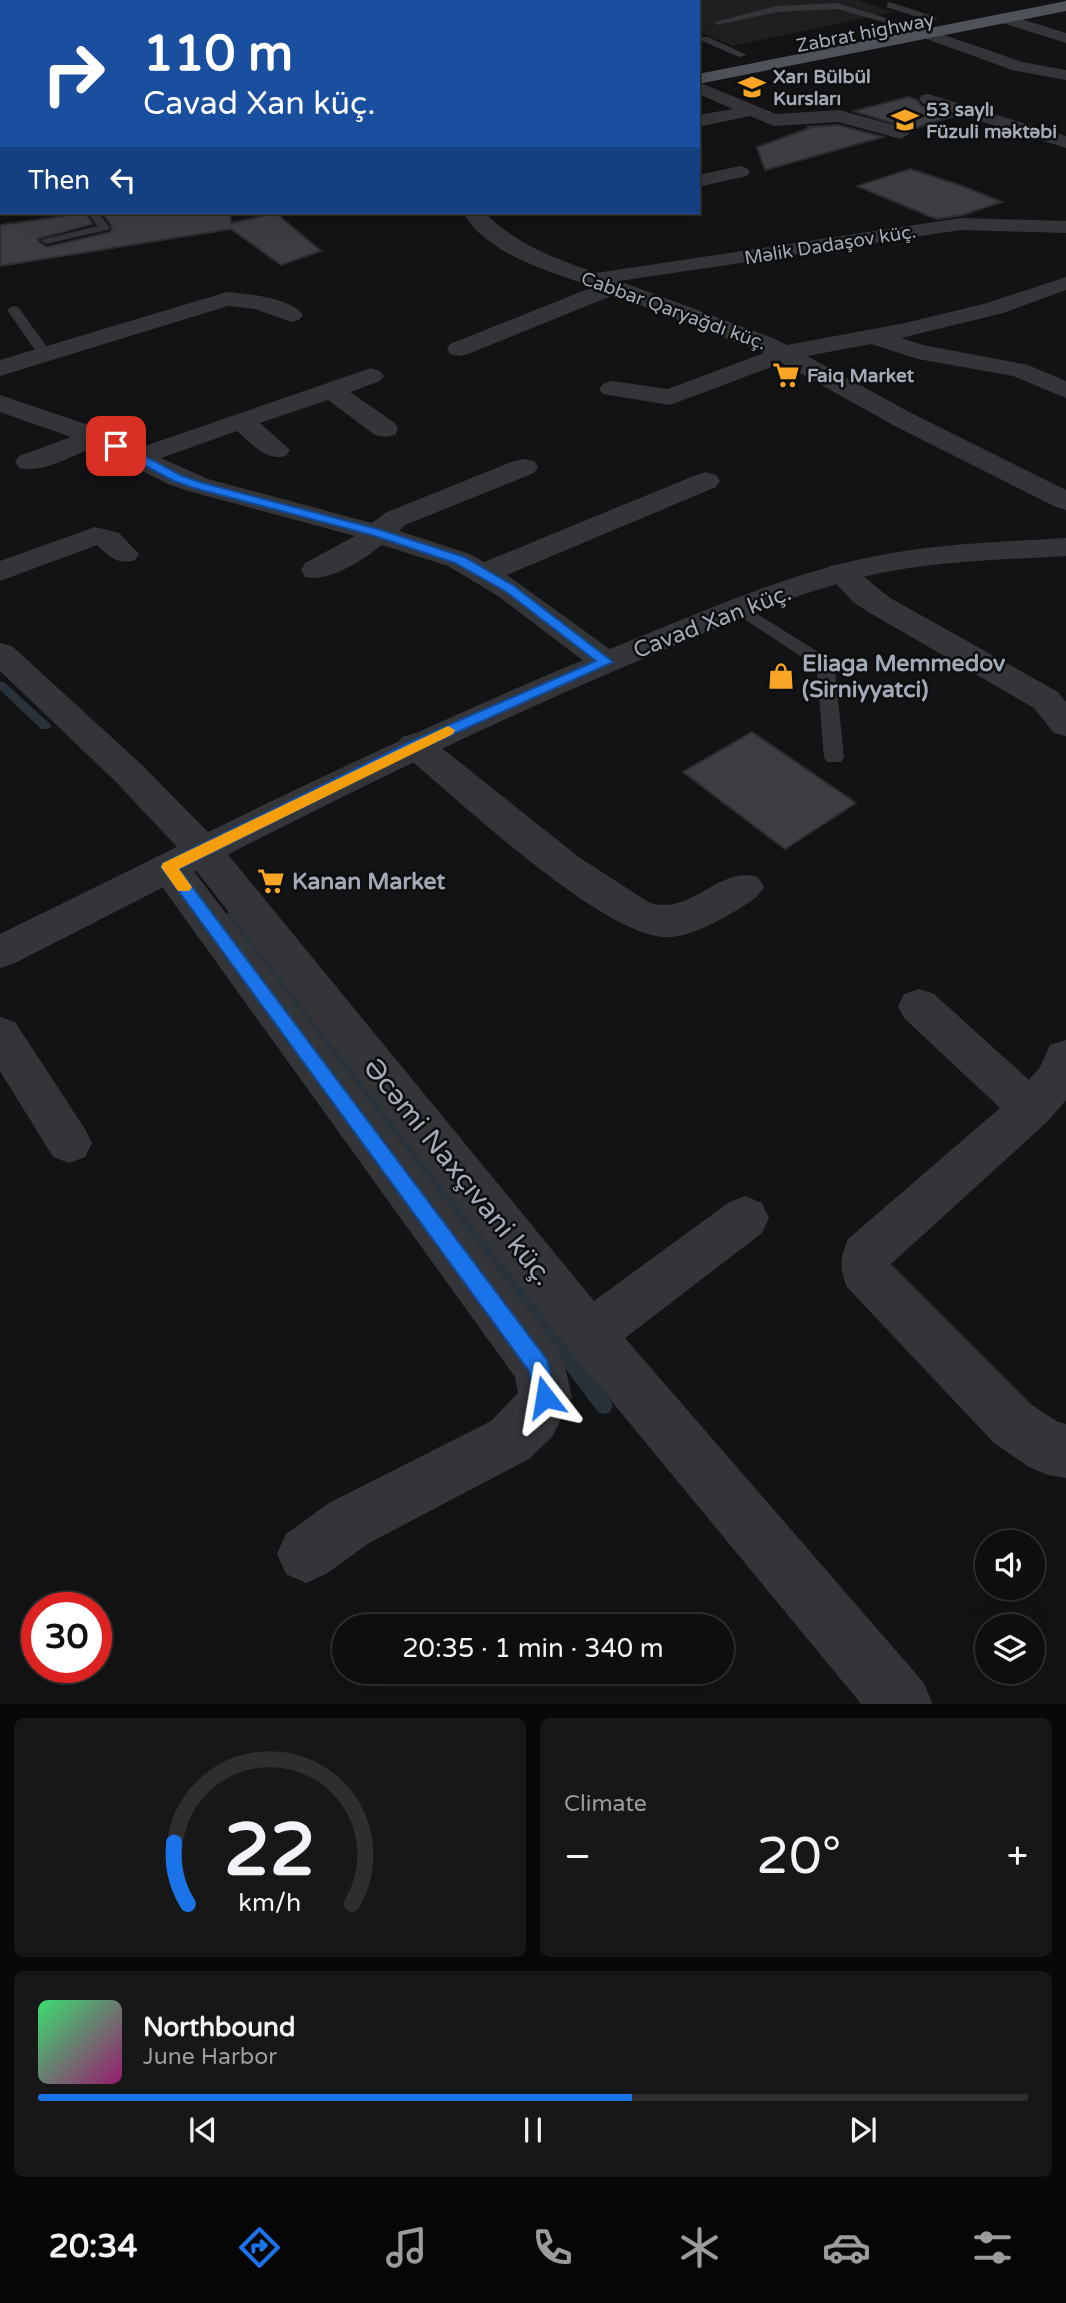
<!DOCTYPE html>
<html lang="en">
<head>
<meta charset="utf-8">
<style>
  body { margin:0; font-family:"Varela Round",sans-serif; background:#171718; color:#f1f3f6; height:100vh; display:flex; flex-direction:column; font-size:26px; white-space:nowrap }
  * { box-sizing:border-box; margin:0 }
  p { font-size:23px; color:#9b9c9e }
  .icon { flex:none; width:38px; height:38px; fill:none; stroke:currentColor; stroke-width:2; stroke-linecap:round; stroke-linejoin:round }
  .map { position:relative; height:1704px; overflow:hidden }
  .drawer { display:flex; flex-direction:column; gap:14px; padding:14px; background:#080808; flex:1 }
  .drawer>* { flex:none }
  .banner { position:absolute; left:0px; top:0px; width:700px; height:214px; box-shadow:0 7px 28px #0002,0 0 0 2px #2e2e2f; background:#1a4fa0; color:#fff; overflow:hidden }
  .tools { position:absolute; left:975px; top:1530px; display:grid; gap:14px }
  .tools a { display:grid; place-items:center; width:70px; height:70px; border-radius:50%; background:#0e0e0f; box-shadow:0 7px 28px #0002,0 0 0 2px #2e2e2f; font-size:35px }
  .speed { position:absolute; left:21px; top:1592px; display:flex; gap:14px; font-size:35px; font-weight:700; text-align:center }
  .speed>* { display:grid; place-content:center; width:91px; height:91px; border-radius:50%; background:#0e0e0f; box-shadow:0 7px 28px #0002,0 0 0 2px #2e2e2f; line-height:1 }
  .speed .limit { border:10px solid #d22; background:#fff; color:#111 }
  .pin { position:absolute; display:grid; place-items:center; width:60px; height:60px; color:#fff; margin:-30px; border-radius:14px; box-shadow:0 4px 10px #0006 }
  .me { position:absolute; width:77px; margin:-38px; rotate:346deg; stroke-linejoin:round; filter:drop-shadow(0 0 5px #0008) }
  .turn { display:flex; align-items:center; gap:24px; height:147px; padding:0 28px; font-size:32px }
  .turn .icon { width:91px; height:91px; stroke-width:2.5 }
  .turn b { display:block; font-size:49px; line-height:60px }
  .then { display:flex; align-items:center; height:66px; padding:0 28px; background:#0003; gap:14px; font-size:26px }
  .big { font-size:52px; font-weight:600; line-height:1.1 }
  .drawer .card { flex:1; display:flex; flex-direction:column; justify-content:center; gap:10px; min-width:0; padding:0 24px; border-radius:10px; background:#171718 }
  .drawer .dial { align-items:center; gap:0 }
  .dial svg { height:182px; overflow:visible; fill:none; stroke:#2e2e2f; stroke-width:7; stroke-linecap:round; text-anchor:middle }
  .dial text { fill:#f1f3f6; stroke:none }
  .song { display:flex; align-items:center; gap:21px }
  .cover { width:84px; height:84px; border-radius:10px; background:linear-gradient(135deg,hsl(140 70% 55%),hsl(320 70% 35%)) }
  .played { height:7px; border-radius:4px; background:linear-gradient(90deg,#1a73e8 60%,#2e2e2f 60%) }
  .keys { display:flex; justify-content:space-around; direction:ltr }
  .heat { display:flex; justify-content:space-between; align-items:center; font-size:38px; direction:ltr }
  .drawer .tiles { flex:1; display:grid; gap:14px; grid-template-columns:1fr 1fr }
  .card:last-child { grid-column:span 2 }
  .trip { position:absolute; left:332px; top:1614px; width:402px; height:70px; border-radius:35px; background:#0e0e0f; box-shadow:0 7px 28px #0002,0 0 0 2px #2e2e2f; font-weight:600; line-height:70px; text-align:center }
  .dock { display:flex; height:112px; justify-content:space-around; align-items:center; background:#060606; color:#9b9c9e }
  .dock .icon { width:49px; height:49px }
  .dock .on { color:#1a73e8 }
  .dock b { font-size:32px; color:#f1f3f6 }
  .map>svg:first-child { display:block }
  .built { fill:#1e1f21 }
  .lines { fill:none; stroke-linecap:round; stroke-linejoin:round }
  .stream { fill:#283238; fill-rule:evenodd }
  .building { fill:#3c3e41; stroke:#2c2d30; stroke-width:2 }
  .service { fill:#333539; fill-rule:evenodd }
  .minor { fill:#333539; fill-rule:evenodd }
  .tertiary { fill:#333539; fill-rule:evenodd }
  .primary { fill:#4f5259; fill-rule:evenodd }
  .route { fill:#1a73e8; stroke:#114b97; stroke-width:2 }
  .slow { fill:#f59e0b }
  .labels { text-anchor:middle; stroke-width:5; stroke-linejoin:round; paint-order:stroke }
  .far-street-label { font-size:19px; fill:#a3aab5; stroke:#0d0e0f }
  .far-poi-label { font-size:19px; font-weight:bold; fill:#a3aab5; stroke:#0d0e0f; text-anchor:start }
  .street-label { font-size:23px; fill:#a3aab5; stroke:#0d0e0f }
  .poi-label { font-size:23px; font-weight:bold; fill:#a3aab5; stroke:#0d0e0f; text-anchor:start }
  .near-street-label { font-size:28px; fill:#a3aab5; stroke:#0d0e0f }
</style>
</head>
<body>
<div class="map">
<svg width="1066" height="1705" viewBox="0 0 1066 1705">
  <rect width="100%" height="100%" fill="#121314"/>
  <path class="built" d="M 575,0 L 858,0 L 893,12 L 732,46 L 698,31 L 698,2 Z"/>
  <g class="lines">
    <path class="stream" d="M 0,681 L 4,682 L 49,723 L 51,726 L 49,729 L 41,729 L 0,690 Z
      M 232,911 L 237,913 L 610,1400 L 613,1406 L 610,1412 L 604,1414 L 598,1412 L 227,919 L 226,916 L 227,913 Z"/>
  </g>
  <path class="building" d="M 908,97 L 917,100 L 921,106 L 955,116 L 911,129 L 854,111 Z
    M 838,125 L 883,137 L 765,170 L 757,147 L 810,128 L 808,127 Z
    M 910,169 L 962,186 L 1002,202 L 963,215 L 936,219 L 857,186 Z
    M 102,212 L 230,212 L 231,223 L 276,213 L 321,251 L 281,265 L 231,229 L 0,266 L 0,225 L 85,213 L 93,224 L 38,239 L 39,242 L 47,247 L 110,232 L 112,227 Z
    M 752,732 L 856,803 L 785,849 L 683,772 Z"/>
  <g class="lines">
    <path class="service" d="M 889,2 L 936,17 L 937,19 L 933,22 L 886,7 Z
      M 837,3 L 909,25 L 905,28 L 837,9 L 777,12 L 718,25 L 714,22 L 777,6 Z
      M 702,37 L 708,37 L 747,55 L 739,57 L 702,41 Z
      M 87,212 L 99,212 L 110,228 L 108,230 L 46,244 L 40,240 L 97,226 Z
      M 13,306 L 18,307 L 50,351 L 50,357 L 40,357 L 7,310 Z
      M 741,604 L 823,655 L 835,671 L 844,757 L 841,762 L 827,762 L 824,757 L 817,671 L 811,663 L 735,613 L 732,609 Z"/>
    <path class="minor" d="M 106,0 L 147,0 L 105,2 Z
      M 200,0 L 216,0 L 200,2 Z
      M 1005,14 L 1066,33 L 1066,43 L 999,22 L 997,19 Z
      M 927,29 L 1022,62 L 1066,70 L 1066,80 L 1012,70 L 921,37 L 919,34 L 921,31 Z
      M 0,77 L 2,77 L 2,87 L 0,87 Z
      M 698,82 L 776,114 L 839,110 L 908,129 L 910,133 L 901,139 L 838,122 L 774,126 L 750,116 L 698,127 L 698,115 L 733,109 L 698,94 Z
      M 928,94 L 1066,136 L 1066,148 L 922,103 L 919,99 L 922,95 Z
      M 740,166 L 747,168 L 750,172 L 747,176 L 698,187 L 698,175 Z
      M 462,212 L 484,212 C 520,247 550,256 596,273 L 961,218 L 1066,221 L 1066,233 L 961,230 L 619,281 L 773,338 L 787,345 L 905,323 L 987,303 L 1066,277 L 1066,290 L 1003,313 L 901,338 L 923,345 L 1028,365 L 1066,381 L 1066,398 L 1013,376 L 918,359 L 871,344 L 807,356 L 911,413 L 1066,490 L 1066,510 L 1056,507 L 893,425 L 782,363 L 670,405 L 603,394 L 599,389 L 603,384 L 612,381 L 668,389 L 764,353 L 614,295 L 468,354 L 459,356 L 450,354 L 447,349 L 450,344 L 593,287 C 547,270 489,256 462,212 Z
      M 227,292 C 247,294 290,297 303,315 L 299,320 L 291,322 L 255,309 L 228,306 L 0,376 L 0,360 Z
      M 371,368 L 380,371 L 384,376 L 380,381 L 350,392 L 395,423 L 398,429 L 395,435 L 385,437 L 375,435 L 328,400 L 260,423 L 290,450 L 286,456 C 265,461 252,444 237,431 L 161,458 L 208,479 L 372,523 L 385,513 L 514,461 L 524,459 L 534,461 L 538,467 L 534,473 L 405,525 L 399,531 L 470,554 L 484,562 L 696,475 L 706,472 L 716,475 L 720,481 L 716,487 L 507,575 L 618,655 L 623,662 L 618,669 L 606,672 L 594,669 L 498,596 L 448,566 L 382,545 C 363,560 329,583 305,577 L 301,570 L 305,563 L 355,536 L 188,491 L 168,484 L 95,447 C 73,455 42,474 19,468 L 15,462 L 19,456 L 71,437 L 0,412 L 0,395 L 106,431 L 139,448 Z
      M 95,527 L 119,533 L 139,554 L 135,560 C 117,565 110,557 97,545 L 0,581 L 0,561 Z
      M 841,564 C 860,569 875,588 892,599 L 1058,692 L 1066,702 L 1066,736 L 1054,733 L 1034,708 L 870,613 L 853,602 L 826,573 L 830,566 Z
      M 415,733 L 428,737 L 580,858 L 650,903 C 694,915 718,865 758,877 L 764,887 C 756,901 741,907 727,916 C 709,926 683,939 662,937 C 595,930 458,799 402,753 L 397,745 L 402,737 Z
      M 202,836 L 216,840 L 594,1301 L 728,1203 L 745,1196 L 762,1203 L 769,1218 L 762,1233 L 625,1338 L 924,1683 L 933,1705 L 862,1705 L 571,1352 L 188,860 L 183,850 L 188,840 Z
      M 169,853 L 183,857 L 558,1349 L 565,1367 L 572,1397 L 552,1437 L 529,1459 L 369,1543 L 326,1574 L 306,1583 L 286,1574 L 277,1554 L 286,1534 L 329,1503 L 491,1421 L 518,1393 L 515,1377 L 155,877 L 150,867 L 155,857 Z
      M 919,989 L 934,994 L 1029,1080 L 1040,1067 L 1050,1045 L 1066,1040 L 1066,1100 L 1047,1122 L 891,1264 L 1032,1405 L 1058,1422 L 1066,1424 L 1066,1478 L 1048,1475 L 1029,1467 L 994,1443 L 847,1287 C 839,1268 840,1258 848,1239 L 1000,1108 L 904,1018 L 898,1006 L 904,994 Z
      M 0,1017 L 15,1022 L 85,1129 L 92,1143 L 85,1157 L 69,1163 L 53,1157 L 0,1071 Z"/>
    <path class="tertiary" d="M 1066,538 L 1066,556 C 1000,560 932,561 867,576 C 784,596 705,633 626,666 C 417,754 217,861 15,963 L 0,968 L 0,934 L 177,847 L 116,782 L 0,671 L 0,643 L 12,646 L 142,765 L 208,832 C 347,764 488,698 632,640 C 710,608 788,574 871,557 C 935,543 1001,542 1066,538 Z"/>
    <path class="primary" d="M 1066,1 L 1066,11 L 698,84 L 698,74 Z
      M 0,188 L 2,188 L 2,200 L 0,200 Z"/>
  </g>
  <path class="route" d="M 112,443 L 120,443 L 182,476 L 203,483 L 381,530 L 464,557 L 514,586 L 613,662 L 420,749 L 179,869 L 547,1360 L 556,1397 L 553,1405 L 545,1408 L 537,1405 L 529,1371 L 161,867 L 163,863 L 410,742 L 596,661 L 505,591 L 455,563 L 372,535 L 194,488 L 174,481 L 112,448 Z"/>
  <path class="slow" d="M 448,726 L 455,730 L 453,734 L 179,869 L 192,887 L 189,891 L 178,891 L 161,867 L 163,863 Z"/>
  <defs>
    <symbol id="university-bare" viewBox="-9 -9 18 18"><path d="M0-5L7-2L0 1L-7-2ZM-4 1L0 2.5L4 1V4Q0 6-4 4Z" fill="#f9a525" stroke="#0d0e0f" stroke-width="2.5" paint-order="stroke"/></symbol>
    <symbol id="school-bare" viewBox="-9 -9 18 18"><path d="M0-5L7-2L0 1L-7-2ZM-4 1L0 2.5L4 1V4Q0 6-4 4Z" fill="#f9a525" stroke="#0d0e0f" stroke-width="2.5" paint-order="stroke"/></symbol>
    <symbol id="supermarket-bare" viewBox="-9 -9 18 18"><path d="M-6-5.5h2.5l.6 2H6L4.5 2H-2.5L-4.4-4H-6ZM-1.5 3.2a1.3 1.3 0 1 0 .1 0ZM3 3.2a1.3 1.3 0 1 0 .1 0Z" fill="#f9a525" stroke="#0d0e0f" stroke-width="2.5" paint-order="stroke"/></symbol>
    <symbol id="shop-bare" viewBox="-9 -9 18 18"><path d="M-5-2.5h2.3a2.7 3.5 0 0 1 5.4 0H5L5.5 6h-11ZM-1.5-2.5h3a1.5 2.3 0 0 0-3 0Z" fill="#f9a525" stroke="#0d0e0f" stroke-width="2.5" paint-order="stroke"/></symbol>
  </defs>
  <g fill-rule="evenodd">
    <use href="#university-bare" x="733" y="68" width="38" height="38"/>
    <use href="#school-bare" x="886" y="101" width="38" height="38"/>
    <use href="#supermarket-bare" x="767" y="356" width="38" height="38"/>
    <use href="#shop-bare" x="762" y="657" width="38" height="38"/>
    <use href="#supermarket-bare" x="252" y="862" width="38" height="38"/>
  </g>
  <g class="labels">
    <g class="far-street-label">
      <text transform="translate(865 32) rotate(-11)" y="7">Zabrat highway</text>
      <text transform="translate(830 244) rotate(-9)" y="7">Məlik Dadaşov küç.</text>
      <text transform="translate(674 310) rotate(20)" y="7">Cabbar Qaryağdı küç.</text>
    </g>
    <g class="far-poi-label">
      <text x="773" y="83">Xarı Bülbül<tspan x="773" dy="22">Kursları</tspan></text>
      <text x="926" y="116">53 saylı<tspan x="926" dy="22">Füzuli məktəbi</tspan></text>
      <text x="807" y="382">Faiq Market</text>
    </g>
    <g class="street-label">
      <text transform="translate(712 621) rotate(-21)" y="8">Cavad Xan küç.</text>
    </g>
    <g class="poi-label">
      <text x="802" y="671">Eliaga Memmedov<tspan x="802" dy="26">(Sirniyyatci)</tspan></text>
      <text x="292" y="889">Kanan Market</text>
    </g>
    <g class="near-street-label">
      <text transform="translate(459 1171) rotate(51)" y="10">Əcəmi Naxçıvani küç.</text>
    </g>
  </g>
</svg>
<div class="tools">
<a><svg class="icon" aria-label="sound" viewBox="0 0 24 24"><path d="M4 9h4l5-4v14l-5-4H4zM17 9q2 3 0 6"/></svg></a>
<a><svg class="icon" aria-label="layers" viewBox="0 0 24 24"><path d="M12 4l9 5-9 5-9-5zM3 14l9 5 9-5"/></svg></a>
</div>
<div class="speed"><div class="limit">30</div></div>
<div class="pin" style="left:116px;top:446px;background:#d93025"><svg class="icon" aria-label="arrive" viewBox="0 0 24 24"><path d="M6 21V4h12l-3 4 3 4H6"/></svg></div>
<svg class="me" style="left:545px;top:1397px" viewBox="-20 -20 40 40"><path d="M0-17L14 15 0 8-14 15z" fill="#1a73e8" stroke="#fff" stroke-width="4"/></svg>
<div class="trip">20:35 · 1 min · 340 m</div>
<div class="banner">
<div class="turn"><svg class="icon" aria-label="right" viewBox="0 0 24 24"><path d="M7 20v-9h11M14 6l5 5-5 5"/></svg><div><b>110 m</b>Cavad Xan küç.</div></div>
<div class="then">Then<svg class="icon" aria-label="left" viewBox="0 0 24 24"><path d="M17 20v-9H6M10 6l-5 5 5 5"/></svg></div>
</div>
</div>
<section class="drawer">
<div class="tiles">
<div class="card dial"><svg viewBox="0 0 100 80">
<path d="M14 69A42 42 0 1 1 86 69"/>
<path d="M14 69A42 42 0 0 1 8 42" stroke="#1a73e8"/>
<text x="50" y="56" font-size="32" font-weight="700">22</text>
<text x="50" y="72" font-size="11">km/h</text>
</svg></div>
<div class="card"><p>Climate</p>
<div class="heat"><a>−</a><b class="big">20°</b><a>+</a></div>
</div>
<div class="card">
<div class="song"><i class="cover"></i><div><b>Northbound</b><p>June Harbor</p></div></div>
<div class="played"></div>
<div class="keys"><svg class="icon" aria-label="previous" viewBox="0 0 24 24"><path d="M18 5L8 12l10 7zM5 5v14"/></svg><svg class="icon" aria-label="pause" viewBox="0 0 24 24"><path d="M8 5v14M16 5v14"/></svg><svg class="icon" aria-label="next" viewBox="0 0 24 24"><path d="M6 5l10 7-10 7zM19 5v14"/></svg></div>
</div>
</div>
</section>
<nav class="dock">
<b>20:34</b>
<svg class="icon on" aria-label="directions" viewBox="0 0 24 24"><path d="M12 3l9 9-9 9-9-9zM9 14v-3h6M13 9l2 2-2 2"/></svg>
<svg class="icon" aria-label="music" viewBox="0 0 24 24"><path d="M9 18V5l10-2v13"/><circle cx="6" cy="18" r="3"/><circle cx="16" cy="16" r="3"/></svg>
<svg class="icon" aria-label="phone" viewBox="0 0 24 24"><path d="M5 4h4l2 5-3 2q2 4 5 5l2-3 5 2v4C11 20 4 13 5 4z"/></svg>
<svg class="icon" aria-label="climate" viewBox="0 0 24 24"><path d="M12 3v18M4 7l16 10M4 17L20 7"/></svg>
<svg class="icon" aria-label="car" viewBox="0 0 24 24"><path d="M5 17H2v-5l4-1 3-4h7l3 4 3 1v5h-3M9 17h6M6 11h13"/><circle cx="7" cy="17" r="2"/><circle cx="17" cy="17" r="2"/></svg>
<svg class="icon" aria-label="filters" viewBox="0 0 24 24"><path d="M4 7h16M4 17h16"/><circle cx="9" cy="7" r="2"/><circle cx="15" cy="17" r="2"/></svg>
</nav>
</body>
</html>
